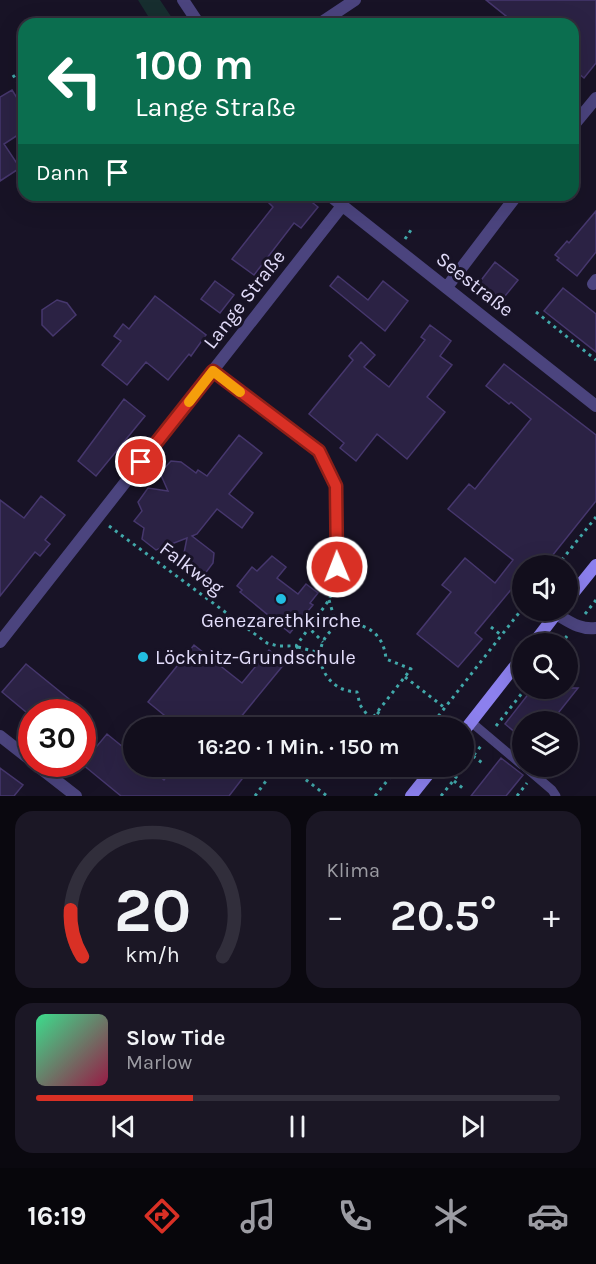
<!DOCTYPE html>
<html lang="de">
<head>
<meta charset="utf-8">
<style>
  body { margin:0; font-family:Karla,sans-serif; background:#1b1725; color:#f1f3f6; height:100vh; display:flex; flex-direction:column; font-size:22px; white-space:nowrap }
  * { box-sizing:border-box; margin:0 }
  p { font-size:20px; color:#9c9ca3 }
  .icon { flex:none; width:33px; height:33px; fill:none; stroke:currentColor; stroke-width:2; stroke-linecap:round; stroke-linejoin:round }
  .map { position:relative; height:796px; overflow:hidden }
  .panel { display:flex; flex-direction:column; gap:15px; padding:15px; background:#0a080f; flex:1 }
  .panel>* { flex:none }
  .guide { position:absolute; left:18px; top:18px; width:561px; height:183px; border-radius:18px; box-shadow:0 6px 24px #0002,0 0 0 2px #312e3b; background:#0b6e4f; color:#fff; overflow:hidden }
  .buttons { position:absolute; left:512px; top:555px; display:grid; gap:12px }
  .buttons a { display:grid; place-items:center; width:66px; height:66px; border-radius:50%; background:#120e1c; box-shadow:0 6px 24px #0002,0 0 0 2px #312e3b; font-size:30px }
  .speed { position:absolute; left:18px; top:699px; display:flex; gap:12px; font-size:30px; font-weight:700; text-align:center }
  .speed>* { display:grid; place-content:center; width:78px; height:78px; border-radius:50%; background:#120e1c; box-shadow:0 6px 24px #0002,0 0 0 2px #312e3b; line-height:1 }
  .speed .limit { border:9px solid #d22; background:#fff; color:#111 }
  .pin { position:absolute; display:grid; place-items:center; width:51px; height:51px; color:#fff; margin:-26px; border:3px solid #fff; border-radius:50%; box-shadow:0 2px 6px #0007 }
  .me { position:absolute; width:66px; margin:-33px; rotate:359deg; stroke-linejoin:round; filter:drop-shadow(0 0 4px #0008) }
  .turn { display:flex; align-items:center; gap:21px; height:126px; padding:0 18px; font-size:27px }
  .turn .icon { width:78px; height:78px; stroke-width:2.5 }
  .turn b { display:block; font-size:42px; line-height:51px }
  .then { display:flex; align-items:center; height:57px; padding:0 18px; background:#0003; gap:12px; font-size:22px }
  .big { font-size:45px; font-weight:600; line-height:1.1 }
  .panel .tile { flex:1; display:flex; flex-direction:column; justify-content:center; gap:9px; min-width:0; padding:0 21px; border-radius:18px; background:#1b1725 }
  .panel .dial { align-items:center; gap:0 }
  .dial svg { height:156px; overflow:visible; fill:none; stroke:#312e3b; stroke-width:7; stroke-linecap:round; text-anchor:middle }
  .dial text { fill:#f1f3f6; stroke:none }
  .song { display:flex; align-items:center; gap:18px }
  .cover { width:72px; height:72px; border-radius:9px; background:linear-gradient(135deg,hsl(150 70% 55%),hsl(340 70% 35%)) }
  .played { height:6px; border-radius:3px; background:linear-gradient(90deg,#d93025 30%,#312e3b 30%) }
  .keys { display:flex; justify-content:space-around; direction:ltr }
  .heat { display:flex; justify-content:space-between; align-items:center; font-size:33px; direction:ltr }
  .panel .tiles { flex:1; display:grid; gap:15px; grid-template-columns:1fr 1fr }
  .tile:last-child { grid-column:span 2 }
  .trip { position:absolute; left:123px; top:717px; width:351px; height:60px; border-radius:30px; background:#120e1c; box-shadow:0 6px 24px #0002,0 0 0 2px #312e3b; font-weight:600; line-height:60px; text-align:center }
  .menu { display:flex; height:96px; justify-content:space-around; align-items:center; background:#07060b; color:#9c9ca3 }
  .menu .icon { width:42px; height:42px }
  .menu .selected { color:#d93025 }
  .menu b { font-size:27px; color:#f1f3f6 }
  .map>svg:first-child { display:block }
  .green { fill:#172e2f }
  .building { fill:#2b2244; stroke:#46376d; stroke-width:1.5 }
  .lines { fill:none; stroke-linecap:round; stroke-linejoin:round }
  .path { stroke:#41a8aa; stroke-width:3; stroke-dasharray:3 4.5; stroke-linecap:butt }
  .lane { stroke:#4b447e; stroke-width:9 }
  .street { stroke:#4b447e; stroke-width:12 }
  .secondary { stroke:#8c80ee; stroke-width:12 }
  .route-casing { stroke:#8d1f18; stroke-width:15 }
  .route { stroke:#d93025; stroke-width:10 }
  .slow { stroke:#f59e0b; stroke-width:10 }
  .poi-dot { fill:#22bee1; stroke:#181326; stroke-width:2 }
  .labels { text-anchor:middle; stroke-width:6; stroke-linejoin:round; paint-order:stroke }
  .street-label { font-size:20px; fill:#e2dcfa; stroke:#181326 }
  .poi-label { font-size:20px; fill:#e2dcfa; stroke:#181326 }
</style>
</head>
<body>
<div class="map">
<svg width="596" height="796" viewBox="0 0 596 796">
  <rect width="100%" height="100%" fill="#181326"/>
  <path class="green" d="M 138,0 L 160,0 L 176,24 L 153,24 Z"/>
  <path class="building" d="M 486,0 L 596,0 L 596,63 L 584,78 L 573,69 L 573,24 L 516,24 Z
    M 12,90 L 24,109 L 24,131 L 4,144 L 20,168 L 0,181 L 0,97 Z
    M 278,195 L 303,195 L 318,207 L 301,228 L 294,223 L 254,275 L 232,259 L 273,207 L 269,203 Z
    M 596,211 L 596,252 L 577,276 L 557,260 L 559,258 L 555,255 L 567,241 L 569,243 Z
    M 495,262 L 518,280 L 501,301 L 479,283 Z
    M 338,276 L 368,300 L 383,281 L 408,301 L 385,331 L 330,286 Z
    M 215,281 L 234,295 L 220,313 L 201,299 Z
    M 563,288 L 596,314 L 596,352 L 544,311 Z
    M 155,296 L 206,335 L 191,356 L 189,354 L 168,380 L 146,362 L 127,385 L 102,365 L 121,341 L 114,336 L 123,324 L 129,329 Z
    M 57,300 L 67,303 L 76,315 L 53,336 L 42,325 L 42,310 Z
    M 430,325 L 451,341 L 440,356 L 452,365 L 427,397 L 445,412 L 407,459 L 377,434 L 356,461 L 340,448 L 344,443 L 309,414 L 353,360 L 349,356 L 361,342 L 375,355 L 364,367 L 389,387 L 425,340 L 421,337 Z
    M 504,364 L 596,435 L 596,501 L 544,566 L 522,566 L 522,593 L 514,586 L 475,633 L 482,639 L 458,667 L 417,634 L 451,592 L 442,585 L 465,558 L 495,583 L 513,560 L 448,509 L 469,484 L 475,489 L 531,419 L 511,402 L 509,404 L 486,386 Z
    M 124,399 L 145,416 L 96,476 L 78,461 Z
    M 239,435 L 262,453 L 229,494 L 253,513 L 242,528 L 217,509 L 197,534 L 192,536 L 214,553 L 213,563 L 204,575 L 194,579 L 181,568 L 187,538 L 156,550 L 142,539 L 144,528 L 134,521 L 142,511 L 138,502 L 148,488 L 168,491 L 160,473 L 171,461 L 181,462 L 196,473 L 198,470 L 207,476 Z
    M 41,496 L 65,515 L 45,540 L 50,544 L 40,556 L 35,552 L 0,596 L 0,500 L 24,518 Z
    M 272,556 L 286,567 L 277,578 L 298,594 L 306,584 L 318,593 L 310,603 L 313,605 L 290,633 L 240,592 L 242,590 L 237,586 L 252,567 L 257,571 Z
    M 194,645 L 242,683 L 269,650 L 285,663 L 240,718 L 252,728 L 180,728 L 148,702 Z
    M 26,664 L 85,712 L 26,712 L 2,692 Z
    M 533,688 L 578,688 L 551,722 L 522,722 L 522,738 L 505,724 Z
    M 107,734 L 134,756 L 134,766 L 147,766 L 164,780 L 175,766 L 252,766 L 229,796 L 121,796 L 82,764 Z
    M 501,758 L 523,775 L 506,796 L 471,796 Z
    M 0,768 L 23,785 L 14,796 L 0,796 Z"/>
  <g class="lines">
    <path class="path" d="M 13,75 L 24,92
      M 405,239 L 411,230
      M 536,312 L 596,360
      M 109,526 L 267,643 L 278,646 L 296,646 L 329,600 L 336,582
      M 557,566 L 596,517
      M 329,600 L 337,627
      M 585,614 L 596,600
      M 301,620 L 323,642
      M 348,623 C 370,625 384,636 386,659 L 411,669 L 371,720 L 360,705 L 357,692 C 315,691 305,632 348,623 Z
      M 491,627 L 501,635
      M 561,644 L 567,636
      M 296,646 L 307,659 L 321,662
      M 298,647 L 320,653
      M 405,677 L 445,708
      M 377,712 L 398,728
      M 496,726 L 526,688
      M 429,728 L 522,609
      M 473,756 L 485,765
      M 288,766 L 327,796
      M 454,781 L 465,790
      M 255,796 L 277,766
      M 375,796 L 399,766
      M 441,796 L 481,746
      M 517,796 L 527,783"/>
    <path class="lane" d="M 471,722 L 522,765
      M 524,766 L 552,790 L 556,796"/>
    <path class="street" d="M 183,0 L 199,24
      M 319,24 L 355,0
      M 573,126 L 596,98
      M 329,195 L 596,406
      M 593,284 L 596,280
      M 447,287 L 517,195
      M 213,371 L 319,451 L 336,486 L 337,567
      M 556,614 C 570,622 580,630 596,628
      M 0,642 L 342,206
      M 0,736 L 32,761
      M 35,764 L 76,796"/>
    <path class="secondary" d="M 567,601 L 596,565
      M 533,644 L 559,610
      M 464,731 L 522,657
      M 411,796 L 435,766"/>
  </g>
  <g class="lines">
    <defs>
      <path id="route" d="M 141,462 L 213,371 L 319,451 L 336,486 L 337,567"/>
    </defs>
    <use href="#route" class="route-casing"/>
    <use href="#route" class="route"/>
    <path class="slow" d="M 189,402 L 213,371 L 240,392"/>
  </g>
  <g class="poi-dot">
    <circle cx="281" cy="599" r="6"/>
    <circle cx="143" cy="657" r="6"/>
  </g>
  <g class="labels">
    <g class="street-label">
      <text transform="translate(475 284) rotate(38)" y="7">Seestraße</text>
      <text transform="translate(244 299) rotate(-52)" y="7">Lange Straße</text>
      <text transform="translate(192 568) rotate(37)" y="7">Falkweg</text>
    </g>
    <g class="poi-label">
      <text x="281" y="627">Genezarethkirche</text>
      <text x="155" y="664" text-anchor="start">Löcknitz-Grundschule</text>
    </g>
  </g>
</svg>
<div class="buttons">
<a><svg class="icon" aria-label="sound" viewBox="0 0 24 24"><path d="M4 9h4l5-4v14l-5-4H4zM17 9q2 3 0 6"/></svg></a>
<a><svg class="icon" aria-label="search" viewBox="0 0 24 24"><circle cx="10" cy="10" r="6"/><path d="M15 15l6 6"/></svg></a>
<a><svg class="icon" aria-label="layers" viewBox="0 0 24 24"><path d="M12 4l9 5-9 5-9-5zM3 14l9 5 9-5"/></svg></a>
</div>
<div class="speed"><div class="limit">30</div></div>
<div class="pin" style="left:141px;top:462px;background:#d93025"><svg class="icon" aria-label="arrive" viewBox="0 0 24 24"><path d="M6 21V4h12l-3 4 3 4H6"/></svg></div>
<svg class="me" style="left:337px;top:567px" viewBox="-20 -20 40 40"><circle r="17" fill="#d93025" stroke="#fff" stroke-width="3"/><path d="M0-11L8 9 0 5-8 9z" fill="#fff"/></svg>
<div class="trip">16:20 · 1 Min. · 150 m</div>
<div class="guide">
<div class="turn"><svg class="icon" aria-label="left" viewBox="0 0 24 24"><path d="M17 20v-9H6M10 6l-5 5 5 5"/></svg><div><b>100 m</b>Lange Straße</div></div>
<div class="then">Dann<svg class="icon" aria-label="arrive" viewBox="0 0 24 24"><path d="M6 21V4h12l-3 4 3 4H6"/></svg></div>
</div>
</div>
<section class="panel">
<div class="tiles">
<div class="tile dial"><svg viewBox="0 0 100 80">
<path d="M14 69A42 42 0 1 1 86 69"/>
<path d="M14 69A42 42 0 0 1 8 45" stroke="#d93025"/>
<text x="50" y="56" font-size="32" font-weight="700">20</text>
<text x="50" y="72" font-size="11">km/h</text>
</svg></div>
<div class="tile"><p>Klima</p>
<div class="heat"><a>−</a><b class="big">20.5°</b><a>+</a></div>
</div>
<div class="tile">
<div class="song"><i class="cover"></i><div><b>Slow Tide</b><p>Marlow</p></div></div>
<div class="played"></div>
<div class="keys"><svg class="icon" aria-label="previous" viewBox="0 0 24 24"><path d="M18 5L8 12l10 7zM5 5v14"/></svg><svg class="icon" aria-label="pause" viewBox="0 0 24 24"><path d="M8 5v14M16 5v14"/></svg><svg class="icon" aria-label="next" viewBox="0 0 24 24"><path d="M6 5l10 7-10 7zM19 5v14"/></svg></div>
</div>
</div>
</section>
<nav class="menu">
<b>16:19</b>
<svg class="icon selected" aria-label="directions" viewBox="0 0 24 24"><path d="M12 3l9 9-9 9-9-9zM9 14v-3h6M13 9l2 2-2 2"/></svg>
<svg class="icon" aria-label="music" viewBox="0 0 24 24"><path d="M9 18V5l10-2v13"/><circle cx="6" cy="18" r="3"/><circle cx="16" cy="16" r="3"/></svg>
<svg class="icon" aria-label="phone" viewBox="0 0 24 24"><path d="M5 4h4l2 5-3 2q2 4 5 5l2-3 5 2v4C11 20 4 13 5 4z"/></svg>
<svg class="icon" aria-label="climate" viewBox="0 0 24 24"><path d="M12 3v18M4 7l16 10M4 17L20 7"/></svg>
<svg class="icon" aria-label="car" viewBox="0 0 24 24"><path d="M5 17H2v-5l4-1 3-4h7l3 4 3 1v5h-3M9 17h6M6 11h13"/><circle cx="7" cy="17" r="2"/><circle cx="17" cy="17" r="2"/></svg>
</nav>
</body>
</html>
